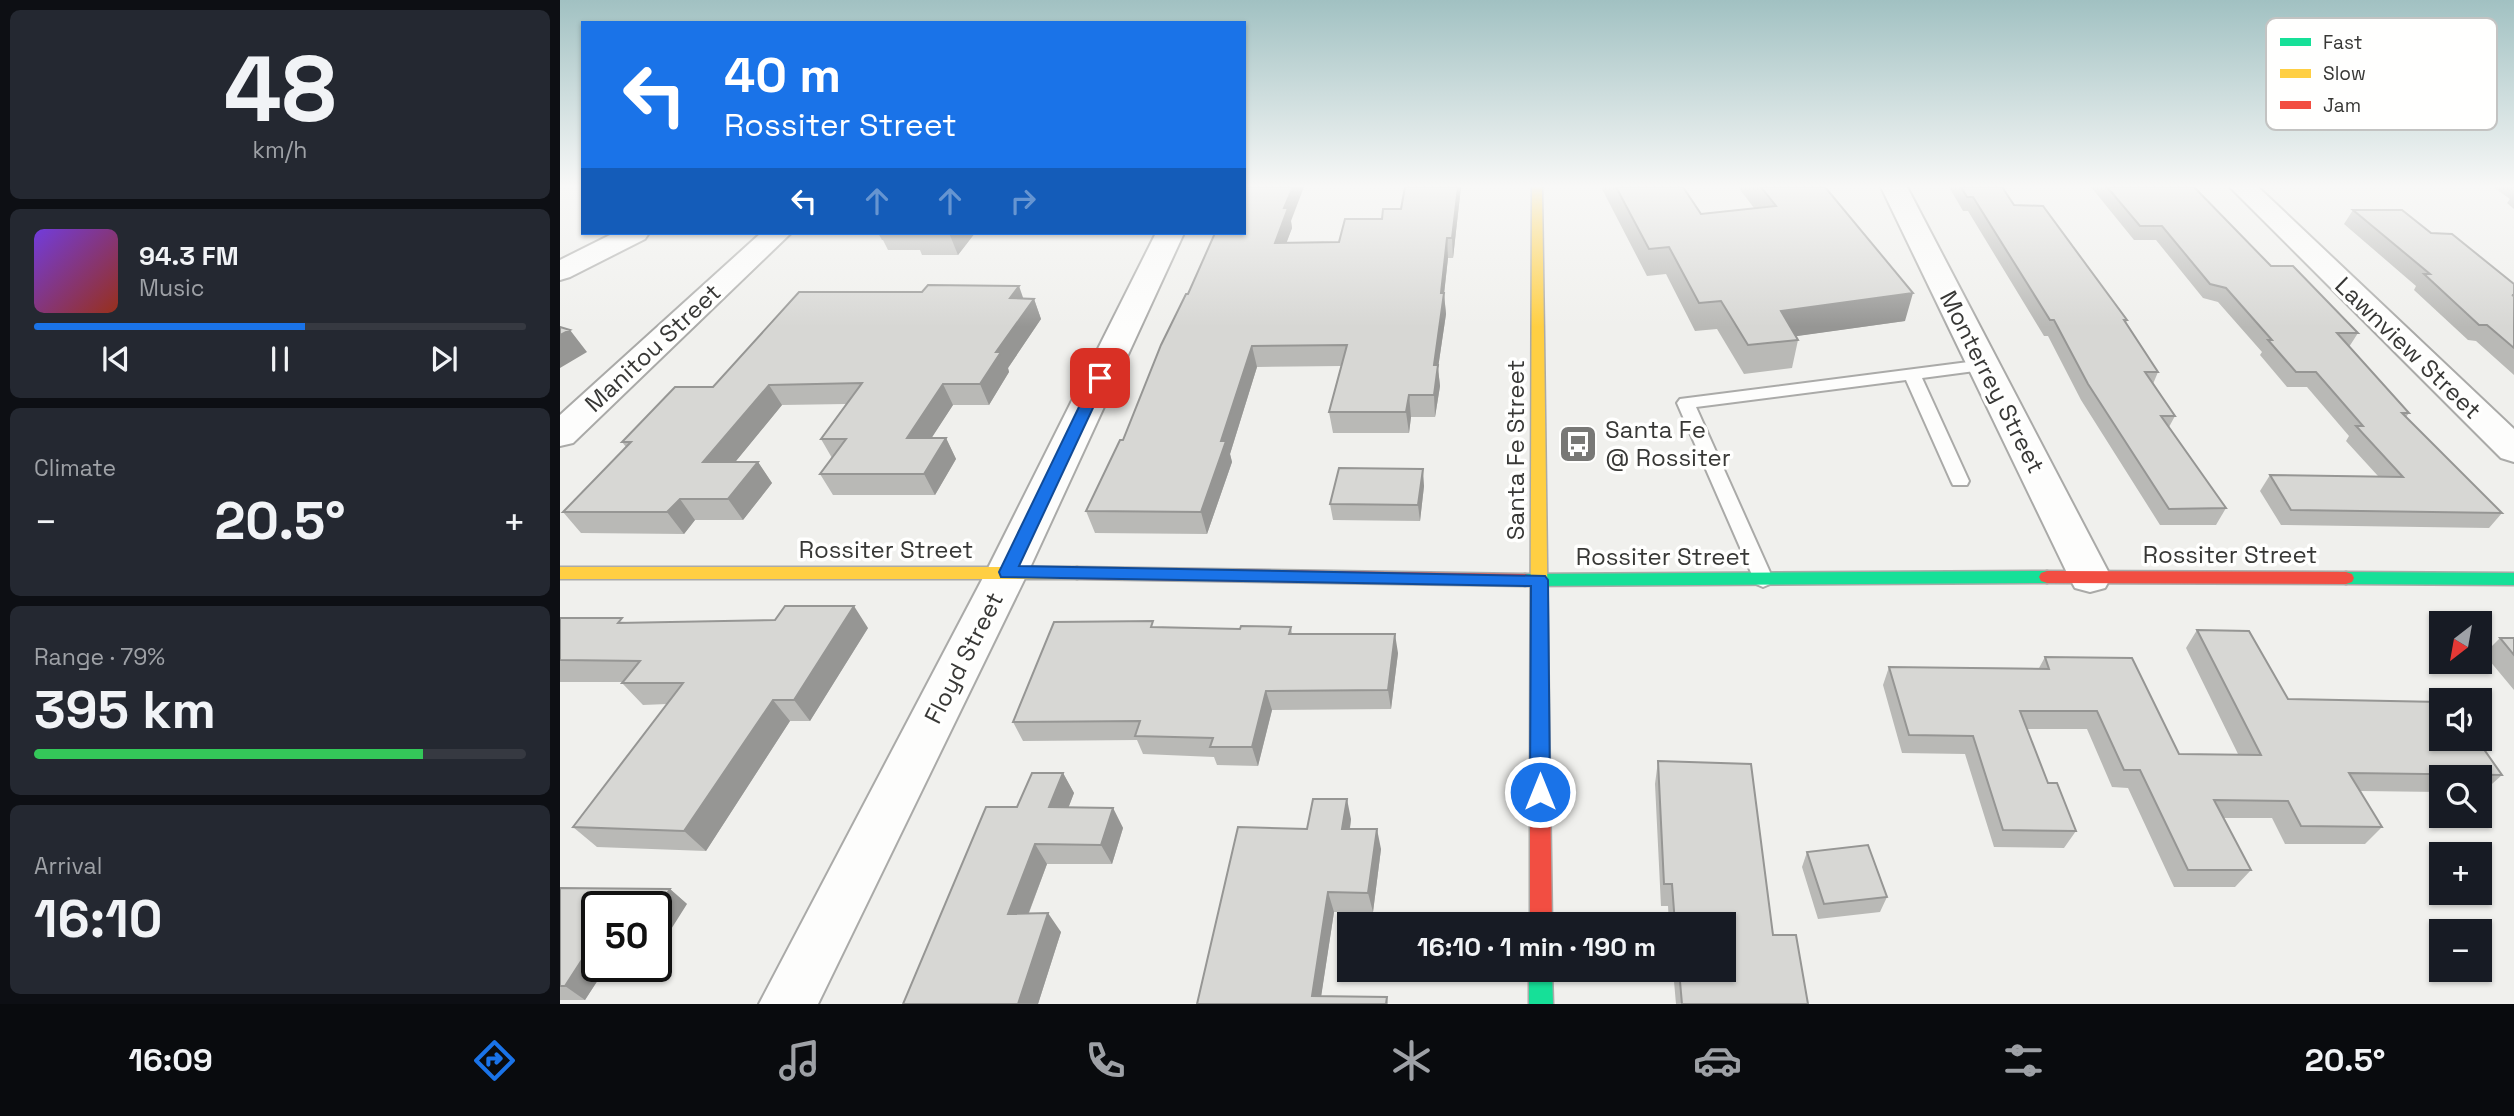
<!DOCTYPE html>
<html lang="en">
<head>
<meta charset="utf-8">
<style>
  body { margin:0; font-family:"Space Grotesk",sans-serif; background:#242831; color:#f1f3f6; height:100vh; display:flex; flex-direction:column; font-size:26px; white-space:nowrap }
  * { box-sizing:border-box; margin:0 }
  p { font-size:23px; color:#9ea1a6 }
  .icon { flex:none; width:38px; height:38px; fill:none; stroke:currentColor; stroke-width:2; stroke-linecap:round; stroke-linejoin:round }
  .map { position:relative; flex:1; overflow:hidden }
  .sheet { display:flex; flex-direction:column; gap:10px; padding:10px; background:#0d0f14; width:560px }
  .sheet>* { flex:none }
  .guide { position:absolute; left:21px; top:21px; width:665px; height:214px; border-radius:0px; box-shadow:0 2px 5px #0004; background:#1a73e8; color:#fff; overflow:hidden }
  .needle { width:46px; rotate:211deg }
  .controls { position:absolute; left:1869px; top:611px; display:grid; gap:14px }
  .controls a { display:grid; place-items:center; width:63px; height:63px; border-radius:0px; background:#171b24; box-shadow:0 2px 5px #0004; font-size:35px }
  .speed { position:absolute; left:21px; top:891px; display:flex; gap:14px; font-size:35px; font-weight:700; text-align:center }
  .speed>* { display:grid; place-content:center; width:91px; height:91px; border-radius:50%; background:#171b24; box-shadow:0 2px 5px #0004; line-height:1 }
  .speed .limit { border:4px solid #111; border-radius:10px; background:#fff; color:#111 }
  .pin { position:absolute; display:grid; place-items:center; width:60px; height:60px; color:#fff; margin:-30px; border-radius:14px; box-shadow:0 4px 10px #0006 }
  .me { position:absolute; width:77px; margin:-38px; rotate:0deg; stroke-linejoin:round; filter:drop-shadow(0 0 5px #0008) }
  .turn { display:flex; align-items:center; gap:24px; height:147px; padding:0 28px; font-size:32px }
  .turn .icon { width:91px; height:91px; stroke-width:2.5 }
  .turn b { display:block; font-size:49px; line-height:60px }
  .lanes { display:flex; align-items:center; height:66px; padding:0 28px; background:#0003; justify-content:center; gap:35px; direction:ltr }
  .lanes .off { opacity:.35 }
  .big { font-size:52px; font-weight:700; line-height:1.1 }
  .sheet .widget { flex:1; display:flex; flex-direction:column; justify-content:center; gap:10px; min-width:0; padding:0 24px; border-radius:10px; background:#242831 }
  .sheet .dial { align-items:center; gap:0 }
  .dial b { font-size:91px; line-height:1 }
  .song { display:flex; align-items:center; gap:21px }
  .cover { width:84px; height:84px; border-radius:10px; background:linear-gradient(135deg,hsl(260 70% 55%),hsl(10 70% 35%)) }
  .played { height:7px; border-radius:4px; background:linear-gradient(90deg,#1a73e8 55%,#363941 55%) }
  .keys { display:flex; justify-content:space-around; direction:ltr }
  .heat { display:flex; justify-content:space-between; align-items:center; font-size:38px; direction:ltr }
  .charge { height:10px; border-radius:5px; background:linear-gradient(90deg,#34c759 79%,#363941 0) }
  .trip { position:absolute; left:777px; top:912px; width:399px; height:70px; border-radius:0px; background:#171b24; box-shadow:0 2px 5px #0004; font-weight:700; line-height:70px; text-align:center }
  .menu { display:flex; height:112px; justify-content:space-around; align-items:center; background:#090b0e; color:#9ea1a6 }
  .menu .icon { width:49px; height:49px }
  .menu .active { color:#1a73e8 }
  .menu b { font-size:32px; color:#f1f3f6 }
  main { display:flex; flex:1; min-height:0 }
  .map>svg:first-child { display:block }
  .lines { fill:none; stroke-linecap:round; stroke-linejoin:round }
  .lane-casing { stroke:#aaaaa8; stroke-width:4 }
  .street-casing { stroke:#aaaaa8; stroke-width:4 }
  .fast-casing { stroke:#aaaaa8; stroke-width:3 }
  .slow-casing { stroke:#aaaaa8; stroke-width:3 }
  .jam-casing { stroke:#aaaaa8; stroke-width:3 }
  .lane { fill:#fdfdfc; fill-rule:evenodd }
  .street { fill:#fdfdfc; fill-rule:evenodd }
  .fast { fill:#16e098; fill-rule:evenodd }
  .slow { fill:#ffcf43; fill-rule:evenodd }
  .jam { fill:#f24e42; fill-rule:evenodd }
  .wall { fill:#b9b9b6 }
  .shaded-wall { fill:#969694 }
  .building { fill:#d7d7d4; stroke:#969694; stroke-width:2 }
  .route { fill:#1a73e8; stroke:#114b97; stroke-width:2 }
  .labels { text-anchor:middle; stroke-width:7; stroke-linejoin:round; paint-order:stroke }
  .street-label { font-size:24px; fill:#383836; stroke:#fffffe }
  .poi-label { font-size:24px; fill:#383836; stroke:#fffffe; text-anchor:start }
  .key { fill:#fffffe; stroke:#c3c3c2; stroke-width:2 }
  .key-label { font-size:19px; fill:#383836 }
</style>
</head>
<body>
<main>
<section class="sheet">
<div class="widget dial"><b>48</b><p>km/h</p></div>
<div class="widget">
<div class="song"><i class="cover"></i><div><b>94.3 FM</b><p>Music</p></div></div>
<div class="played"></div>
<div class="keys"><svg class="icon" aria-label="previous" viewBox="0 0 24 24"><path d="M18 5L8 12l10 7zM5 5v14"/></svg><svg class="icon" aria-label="pause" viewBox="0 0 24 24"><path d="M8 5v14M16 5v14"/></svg><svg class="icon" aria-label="next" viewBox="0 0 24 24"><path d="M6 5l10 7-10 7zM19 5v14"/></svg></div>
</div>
<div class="widget"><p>Climate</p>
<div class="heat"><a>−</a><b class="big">20.5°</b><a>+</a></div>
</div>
<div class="widget"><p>Range · 79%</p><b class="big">395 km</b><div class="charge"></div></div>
<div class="widget"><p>Arrival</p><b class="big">16:10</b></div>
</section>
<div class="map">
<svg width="1954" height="1004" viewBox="0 0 1954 1004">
  <rect width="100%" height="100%" fill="#f0f0ed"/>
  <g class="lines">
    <defs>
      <path id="lane" d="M 1424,360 L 1430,361 L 1432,365 L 1430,369 L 1362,378 L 1409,481 L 1407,485 L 1393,485 L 1391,481 L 1346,380 L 1136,407 L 1213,579 L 1210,584 L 1203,587 L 1196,584 L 1117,403 L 1120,399 Z"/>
      <path id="street" d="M 1321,187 L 1347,187 L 1551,577 L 1545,588 L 1530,592 L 1515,588 L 1509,577 Z
        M 1670,187 L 1698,187 L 1954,429 L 1954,462 L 1941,458 Z
        M 54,233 L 89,233 L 85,239 L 10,277 L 0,280 L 0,260 Z
        M 201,233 L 231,233 L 13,443 L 0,446 L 0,415 Z
        M 596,233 L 624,233 L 468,572 L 258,1004 L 199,1004 L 426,572 Z"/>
      <path id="fast" d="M 1487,571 L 1493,573 L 1495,577 L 1493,581 L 1487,583 L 965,586 L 959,584 L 957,580 L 959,576 L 965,574 Z
        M 1786,572 L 1954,573 L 1954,585 L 1786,584 L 1780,582 L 1778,578 L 1780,574 Z
        M 969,970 L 992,970 L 993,1004 L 969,1004 Z"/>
      <path id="slow" d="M 972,187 L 982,187 L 990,785 L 987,791 L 980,794 L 973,791 L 970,785 Z
        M 0,567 L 517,567 L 523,569 L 525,573 L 523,577 L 517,579 L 0,579 Z"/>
      <path id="jam" d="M 517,567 L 965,574 L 971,576 L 973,580 L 971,584 L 965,586 L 517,579 L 511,577 L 509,573 L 511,569 Z
        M 1487,571 L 1786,572 L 1792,574 L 1794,578 L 1792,582 L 1786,584 L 1487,583 L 1481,581 L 1479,577 L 1481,573 Z
        M 980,776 L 987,779 L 990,785 L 992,924 L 970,924 L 970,785 L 973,779 Z"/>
    </defs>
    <use href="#lane" class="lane-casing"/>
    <use href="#street" class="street-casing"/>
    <use href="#fast" class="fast-casing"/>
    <use href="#slow" class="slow-casing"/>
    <use href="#jam" class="jam-casing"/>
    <use href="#lane" class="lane"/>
    <use href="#street" class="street"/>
    <use href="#fast" class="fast"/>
    <use href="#slow" class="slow"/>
    <use href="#jam" class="jam"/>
  </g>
  <path class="wall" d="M 901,187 L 893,258 L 888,258 L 884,294 L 886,314 L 878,368 L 880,386 L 875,417 L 851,417 L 849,433 L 773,433 L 769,412 L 781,366 L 697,367 L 670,454 L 672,462 L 647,534 L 535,533 L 526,511 L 563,440 L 731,221 L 732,228 L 726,243 L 779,242 L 841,209 Z
    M 1041,187 L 1123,187 L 1141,214 L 1194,208 L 1178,187 L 1265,187 L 1345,321 L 1236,336 L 1238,340 L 1232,368 L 1184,374 L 1157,329 L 1135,331 L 1106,274 L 1087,276 Z
    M 1389,187 L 1442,187 L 1454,205 L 1567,320 L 1566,323 L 1598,372 L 1593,384 L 1615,416 L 1609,427 L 1666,508 L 1656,525 L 1600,525 L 1521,400 L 1488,336 L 1484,336 L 1408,211 L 1403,211 Z
    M 1531,187 L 1634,187 L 1711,266 L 1761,294 L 1760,295 L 1798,333 L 1789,347 L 1849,413 L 1846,417 L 1942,513 L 1929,528 L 1721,525 L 1700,491 L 1710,475 L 1818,476 L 1786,441 L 1789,436 L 1747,387 L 1727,387 L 1700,355 L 1702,352 L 1658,302 L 1643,298 L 1596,240 L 1574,240 Z
    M 1933,187 L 1954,187 L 1954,209 L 1947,203 L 1950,199 Z
    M 1793,210 L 1871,233 L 1954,284 L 1954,375 L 1916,341 L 1908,340 L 1854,290 L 1856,286 L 1784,224 Z
    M 318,233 L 415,233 L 398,255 L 362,255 L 360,250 L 328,250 L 323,240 L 322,240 Z
    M 463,299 L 474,299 L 481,319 L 448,368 L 449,372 L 429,405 L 393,405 L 371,438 L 386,438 L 396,459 L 375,495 L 273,495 L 260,474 L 272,458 L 261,439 L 286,404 L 222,405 L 175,462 L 198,462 L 212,483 L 183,520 L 135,520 L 124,534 L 21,533 L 3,512 L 66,447 L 62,442 L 153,387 Z
    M 864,486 L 860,521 L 773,520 L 770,504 Z
    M 0,618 L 66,622 L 308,628 L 250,721 L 230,721 L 146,851 L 37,847 L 13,827 L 107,704 L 83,705 L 62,683 L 64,682 L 0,682 Z
    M 595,627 L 680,629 L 731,627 L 732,634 L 838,653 L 831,709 L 712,710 L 698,766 L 657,765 L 654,757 L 583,754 L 577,740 L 463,741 L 453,722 Z
    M 1637,630 L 1728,699 L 1942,775 L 1923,792 L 1920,792 L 1920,777 L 1881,777 L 1881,792 L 1800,791 L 1822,827 L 1805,844 L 1725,844 L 1712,818 L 1663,818 L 1691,870 L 1675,887 L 1614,887 L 1568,788 L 1552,787 L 1527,729 L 1467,729 L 1488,783 L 1516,831 L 1504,848 L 1434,847 L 1405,754 L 1342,753 L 1323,685 L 1329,667 L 1479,668 L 1485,657 L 1619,754 L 1678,754 L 1626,648 Z
    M 1940,638 L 1954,638 L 1954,690 L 1924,654 Z
    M 1098,761 L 1213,935 L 1248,1004 L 1116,1004 L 1113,970 L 1164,970 L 1164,924 L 1109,924 L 1108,906 L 1101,906 L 1095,784 Z
    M 503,773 L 514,793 L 508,808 L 553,808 L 563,828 L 552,864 L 487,864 L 469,913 L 501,932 L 478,1004 L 343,1004 L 457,807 Z
    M 791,819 L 790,829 L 821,849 L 813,912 L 774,912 L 761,996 L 827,997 L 828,1004 L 637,1004 L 747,829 Z
    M 1247,852 L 1327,897 L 1320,912 L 1258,919 L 1242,867 Z
    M 0,888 L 110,889 L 127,904 L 37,906 L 37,966 L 88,966 L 87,967 L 47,966 L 25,1000 L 0,1000 Z"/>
  <path class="shaded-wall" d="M 733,187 L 744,187 L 731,221 L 732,228 L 719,263 L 715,243 L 724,208 Z
    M 898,187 L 901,187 L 893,258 L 892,238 Z
    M 389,233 L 415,233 L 398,255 Z
    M 887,238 L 888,258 L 884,294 L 886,314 L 878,368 L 880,386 L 875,417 L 874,395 L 874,365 Z
    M 459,286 L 466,306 L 450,298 Z
    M 1353,293 L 1345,321 L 1216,339 L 1221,311 Z
    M 474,299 L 481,319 L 448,368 L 449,372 L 429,405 L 420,384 L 436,352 Z
    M 10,330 L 27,352 L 0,368 L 0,335 Z
    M 692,346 L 697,367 L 670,454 L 672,462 L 647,534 L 641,512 L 661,441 Z
    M 383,384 L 393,405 L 358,459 L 347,438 Z
    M 209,385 L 222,405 L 158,483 L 143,462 Z
    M 849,395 L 851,417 L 849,433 L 846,412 Z
    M 386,438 L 396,459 L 375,495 L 364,474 Z
    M 198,462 L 212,483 L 183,520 L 168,499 Z
    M 863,469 L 864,486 L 860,521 L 858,505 Z
    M 120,499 L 135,520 L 124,534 L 107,512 Z
    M 294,606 L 308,628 L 250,721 L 234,700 Z
    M 835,634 L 838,653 L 831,709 L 828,690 Z
    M 706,691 L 712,710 L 698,766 L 692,747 Z
    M 213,700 L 230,721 L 146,851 L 124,831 Z
    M 503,773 L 514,793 L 501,827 L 489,807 Z
    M 787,799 L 791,819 L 787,849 L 782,829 Z
    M 553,808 L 563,828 L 552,864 L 541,845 Z
    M 817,829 L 821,849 L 813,912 L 808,893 Z
    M 475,844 L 487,864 L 461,933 L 448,914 Z
    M 110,889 L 127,904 L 96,953 L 96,910 Z
    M 768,892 L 774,912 L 760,1004 L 752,996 Z
    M 488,913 L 501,932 L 478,1004 L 458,1004 Z
    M 27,952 L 37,959 L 37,966 L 47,966 L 25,1000 L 5,986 Z"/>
  <path class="building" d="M 684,187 L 733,187 L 724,208 L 728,208 L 715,243 L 779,242 L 785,219 L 822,219 L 823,209 L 841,209 L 845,187 L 898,187 L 892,238 L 887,238 L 881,293 L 884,293 L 874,365 L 878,365 L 874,395 L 849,395 L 846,412 L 769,412 L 787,345 L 692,346 L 661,441 L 666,441 L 641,512 L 526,511 L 560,440 L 563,440 L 601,345 L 626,294 L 628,294 L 655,233 L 684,233 Z
    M 1056,187 L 1123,187 L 1141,214 L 1216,206 L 1201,187 L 1265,187 L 1353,293 L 1221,311 L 1238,340 L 1188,345 L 1161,301 L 1139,303 L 1109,247 L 1089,249 Z
    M 1401,187 L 1442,187 L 1454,205 L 1483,206 L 1567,320 L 1564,320 L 1598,372 L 1585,372 L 1615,416 L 1601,416 L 1666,508 L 1609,509 L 1528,384 L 1494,320 L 1490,320 L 1413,197 L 1407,197 Z
    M 1547,187 L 1634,187 L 1711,266 L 1733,266 L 1798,333 L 1777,333 L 1849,413 L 1842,413 L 1942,513 L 1731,510 L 1710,475 L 1843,477 L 1796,426 L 1803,426 L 1756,372 L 1736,372 L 1708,340 L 1712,340 L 1666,288 L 1650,284 L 1602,226 L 1580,226 Z
    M 1793,210 L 1842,210 L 1871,233 L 1892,234 L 1954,284 L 1954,295 L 1952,295 L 1954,296 L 1954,348 L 1927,325 L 1919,325 L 1864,274 L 1870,274 Z
    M 368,285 L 459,286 L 450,298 L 474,299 L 436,352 L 441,352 L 420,384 L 383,384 L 347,438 L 386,438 L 364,474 L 260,474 L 286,439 L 261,439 L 302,383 L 209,385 L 143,462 L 198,462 L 168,499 L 120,499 L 107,512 L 3,512 L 71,442 L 62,442 L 115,387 L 153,387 L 239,292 L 362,292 Z
    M 0,327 L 10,330 L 0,335 Z
    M 779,468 L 863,469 L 858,505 L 770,504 Z
    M 225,606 L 294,606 L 234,700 L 213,700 L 124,831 L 13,827 L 123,683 L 62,683 L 80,661 L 0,660 L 0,618 L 62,618 L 58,623 L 215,620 Z
    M 593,621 L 591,627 L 680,629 L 681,626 L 731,627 L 729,634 L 835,634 L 828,690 L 706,691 L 692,747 L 650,747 L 653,738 L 575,736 L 580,721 L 453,722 L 494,622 Z
    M 1637,630 L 1689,631 L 1728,699 L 1881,702 L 1881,738 L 1916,738 L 1942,775 L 1789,773 L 1822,827 L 1741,826 L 1728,801 L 1654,800 L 1691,870 L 1628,870 L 1580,770 L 1564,770 L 1537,711 L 1460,711 L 1488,783 L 1497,783 L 1516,831 L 1443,830 L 1413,736 L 1349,735 L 1329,667 L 1489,669 L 1485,657 L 1572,658 L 1619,754 L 1701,755 Z
    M 1940,638 L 1954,638 L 1954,655 Z
    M 1098,761 L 1191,764 L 1213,935 L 1236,935 L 1248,1004 L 1122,1004 L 1119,970 L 1164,970 L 1164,924 L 1115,924 L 1112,884 L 1104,884 Z
    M 472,773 L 503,773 L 489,807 L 553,808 L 541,845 L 475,844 L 448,914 L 488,913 L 458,1004 L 343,1004 L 426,807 L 457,807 Z
    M 753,799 L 787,799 L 782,829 L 817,829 L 808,893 L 768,892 L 752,996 L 827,997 L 826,1004 L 637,1004 L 678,827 L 747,829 Z
    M 1308,845 L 1327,897 L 1264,904 L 1247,852 Z
    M 0,888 L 110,889 L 96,910 L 96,906 L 37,906 L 37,952 L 27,952 L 5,986 L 0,986 Z"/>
  <linearGradient id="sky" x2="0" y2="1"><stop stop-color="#a1c1c2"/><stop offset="0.57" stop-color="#f8f8f7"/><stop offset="1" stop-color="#f8f8f7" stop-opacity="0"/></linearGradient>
  <rect width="1954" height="327" fill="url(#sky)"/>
  <path class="route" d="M 540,374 L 547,378 L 459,566 L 985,576 L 988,580 L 990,792 L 987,798 L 980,801 L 973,798 L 970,792 L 971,586 L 441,577 L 439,572 L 533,378 Z"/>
  <defs>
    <symbol id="bus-square" viewBox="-11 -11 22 22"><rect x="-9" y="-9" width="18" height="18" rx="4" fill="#787876" stroke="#fffffe"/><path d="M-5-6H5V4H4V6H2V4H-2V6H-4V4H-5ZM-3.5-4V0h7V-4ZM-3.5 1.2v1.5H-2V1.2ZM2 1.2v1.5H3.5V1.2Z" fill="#fff"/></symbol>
  </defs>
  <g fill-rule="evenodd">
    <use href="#bus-square" x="996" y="422" width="44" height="44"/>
  </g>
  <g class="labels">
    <g class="street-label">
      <text transform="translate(93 348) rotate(-43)" y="8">Manitou Street</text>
      <text transform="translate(1848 348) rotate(44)" y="8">Lawnview Street</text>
      <text transform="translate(1432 382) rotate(63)" y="8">Monterrey Street</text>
      <text transform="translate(956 450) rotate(-90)" y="8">Santa Fe Street</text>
      <text x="326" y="558">Rossiter Street</text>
      <text x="1670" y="563">Rossiter Street</text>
      <text x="1103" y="565">Rossiter Street</text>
      <text transform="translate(404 658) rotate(-63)" y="8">Floyd Street</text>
    </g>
    <g class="poi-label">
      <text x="1045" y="438">Santa Fe<tspan x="1045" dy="28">@ Rossiter</tspan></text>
    </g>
  </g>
  <rect x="1706" y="18" width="231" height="112" rx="10" class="key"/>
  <rect x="1720" y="38" width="31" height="8" fill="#16e098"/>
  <rect x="1720" y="69" width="31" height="9" fill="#ffcf43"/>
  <rect x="1720" y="101" width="31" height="8" fill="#f24e42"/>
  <g class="key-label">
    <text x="1763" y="49">Fast</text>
    <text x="1763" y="80">Slow</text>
    <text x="1763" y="112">Jam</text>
  </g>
</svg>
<div class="controls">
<a><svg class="needle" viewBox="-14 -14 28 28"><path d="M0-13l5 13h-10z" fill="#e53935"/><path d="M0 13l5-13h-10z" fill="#9ea1a6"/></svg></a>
<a><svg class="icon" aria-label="sound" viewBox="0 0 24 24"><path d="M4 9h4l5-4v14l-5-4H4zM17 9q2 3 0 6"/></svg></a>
<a><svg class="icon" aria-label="search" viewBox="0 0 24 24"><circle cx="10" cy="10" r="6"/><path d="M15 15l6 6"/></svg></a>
<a>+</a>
<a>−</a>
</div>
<div class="speed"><div class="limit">50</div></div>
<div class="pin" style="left:540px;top:378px;background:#d93025"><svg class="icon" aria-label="arrive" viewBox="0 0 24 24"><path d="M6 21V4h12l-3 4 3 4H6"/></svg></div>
<svg class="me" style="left:980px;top:792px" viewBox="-20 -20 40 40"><circle r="17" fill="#1a73e8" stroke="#fff" stroke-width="3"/><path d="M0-11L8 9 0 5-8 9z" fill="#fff"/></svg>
<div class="trip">16:10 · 1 min · 190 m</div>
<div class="guide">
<div class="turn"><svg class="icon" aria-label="left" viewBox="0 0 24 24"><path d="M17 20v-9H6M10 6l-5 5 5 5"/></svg><div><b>40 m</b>Rossiter Street</div></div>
<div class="lanes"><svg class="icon" aria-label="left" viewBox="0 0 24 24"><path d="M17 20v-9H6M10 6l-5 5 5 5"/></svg><svg class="icon off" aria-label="ahead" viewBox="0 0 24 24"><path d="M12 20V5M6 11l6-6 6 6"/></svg><svg class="icon off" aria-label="ahead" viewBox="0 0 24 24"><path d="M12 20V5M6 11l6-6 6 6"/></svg><svg class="icon off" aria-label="right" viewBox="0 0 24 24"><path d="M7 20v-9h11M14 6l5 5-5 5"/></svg></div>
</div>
</div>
</main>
<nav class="menu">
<b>16:09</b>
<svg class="icon active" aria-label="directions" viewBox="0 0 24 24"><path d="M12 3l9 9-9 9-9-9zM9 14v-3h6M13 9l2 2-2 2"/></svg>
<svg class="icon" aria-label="music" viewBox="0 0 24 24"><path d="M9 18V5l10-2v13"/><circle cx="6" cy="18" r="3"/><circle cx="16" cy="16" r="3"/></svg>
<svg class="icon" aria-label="phone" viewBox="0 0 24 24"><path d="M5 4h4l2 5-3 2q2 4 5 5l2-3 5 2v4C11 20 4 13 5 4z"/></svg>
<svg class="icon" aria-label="climate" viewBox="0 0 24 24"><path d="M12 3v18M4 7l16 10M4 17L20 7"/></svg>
<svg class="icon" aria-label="car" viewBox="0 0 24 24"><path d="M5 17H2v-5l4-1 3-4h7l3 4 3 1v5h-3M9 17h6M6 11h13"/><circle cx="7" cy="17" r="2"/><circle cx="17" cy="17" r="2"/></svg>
<svg class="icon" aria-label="filters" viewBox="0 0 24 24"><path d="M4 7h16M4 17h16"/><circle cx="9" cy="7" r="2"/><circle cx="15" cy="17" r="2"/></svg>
<b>20.5°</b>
</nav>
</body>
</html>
